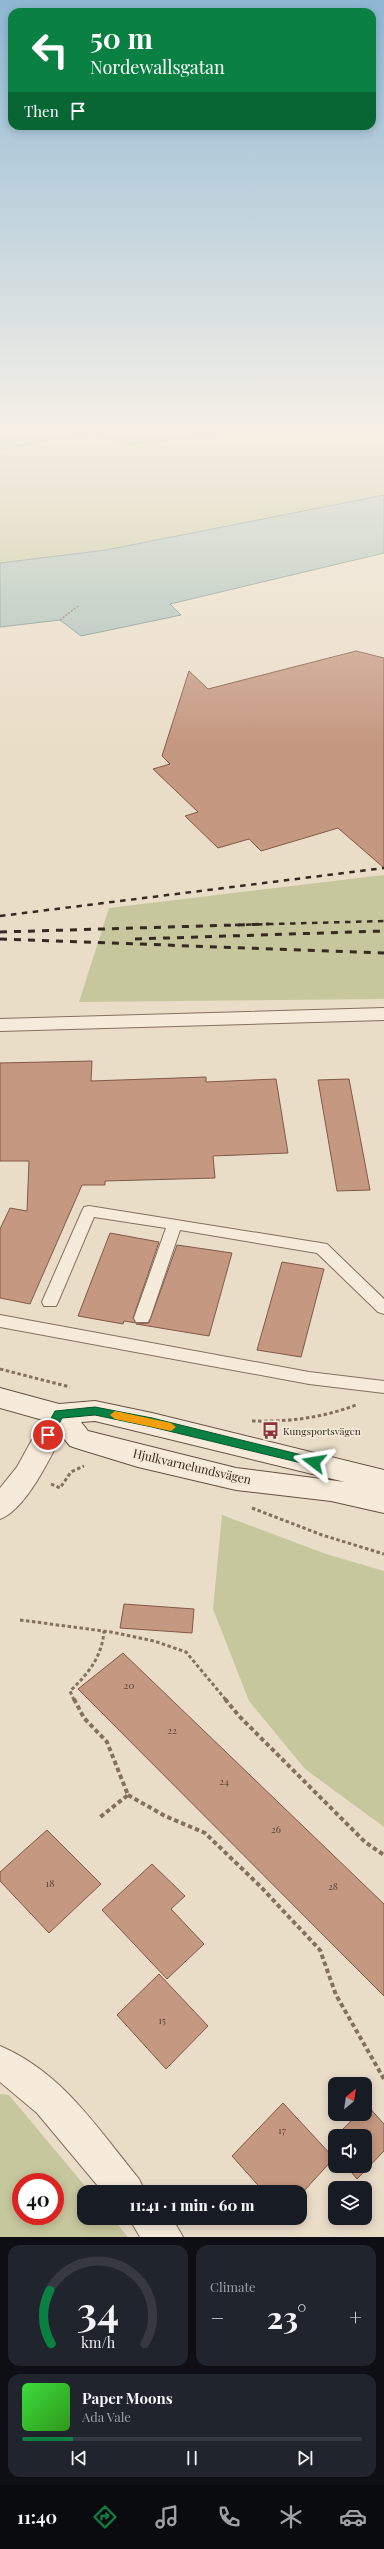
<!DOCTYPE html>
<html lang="en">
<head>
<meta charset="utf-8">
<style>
  body { margin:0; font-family:"Playfair Display",serif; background:#20242c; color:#f1f3f6; height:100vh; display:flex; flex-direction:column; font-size:15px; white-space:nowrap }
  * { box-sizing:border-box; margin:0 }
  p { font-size:13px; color:#9ea1a6 }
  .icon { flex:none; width:22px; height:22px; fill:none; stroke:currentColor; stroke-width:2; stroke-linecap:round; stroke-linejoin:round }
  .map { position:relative; height:2237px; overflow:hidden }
  .sheet { display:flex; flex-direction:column; gap:8px; padding:8px; background:#0d0f14; flex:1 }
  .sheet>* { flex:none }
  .top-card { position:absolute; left:8px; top:8px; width:368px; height:122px; border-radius:12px; box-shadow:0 2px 10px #0003; background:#0b8043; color:#fff; overflow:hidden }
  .needle { width:26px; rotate:30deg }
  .tools { position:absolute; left:328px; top:2077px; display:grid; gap:8px }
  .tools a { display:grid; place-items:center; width:44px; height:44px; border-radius:8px; background:#171b24; box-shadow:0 2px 10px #0003; font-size:20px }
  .speed { position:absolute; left:12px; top:2173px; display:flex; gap:8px; font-size:20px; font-weight:700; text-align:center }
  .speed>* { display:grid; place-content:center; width:52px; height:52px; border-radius:50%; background:#171b24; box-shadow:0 2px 10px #0003; line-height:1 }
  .speed .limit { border:6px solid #d22; background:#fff; color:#111 }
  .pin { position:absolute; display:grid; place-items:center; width:34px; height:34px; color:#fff; margin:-17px; border:2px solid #fff; border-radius:50%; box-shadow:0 1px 4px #0007 }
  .me { position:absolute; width:44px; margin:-22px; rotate:284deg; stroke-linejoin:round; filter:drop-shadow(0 0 3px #0008) }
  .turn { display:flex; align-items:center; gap:14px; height:84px; padding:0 16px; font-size:18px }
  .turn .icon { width:52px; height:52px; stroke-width:2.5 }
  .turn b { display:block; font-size:28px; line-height:34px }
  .then { display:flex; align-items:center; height:38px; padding:0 16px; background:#0003; gap:8px; font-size:15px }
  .big { font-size:30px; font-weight:800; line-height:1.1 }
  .sheet .card { flex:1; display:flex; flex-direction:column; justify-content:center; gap:6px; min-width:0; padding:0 14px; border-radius:12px; background:#20242c }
  .sheet .dial { align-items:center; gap:0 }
  .dial svg { height:104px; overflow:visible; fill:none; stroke:#363941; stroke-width:7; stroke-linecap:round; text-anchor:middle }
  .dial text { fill:#f1f3f6; stroke:none }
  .song { display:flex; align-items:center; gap:12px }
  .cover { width:48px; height:48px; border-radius:6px; background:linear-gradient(135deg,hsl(120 70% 55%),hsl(110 70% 35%)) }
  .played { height:4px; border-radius:2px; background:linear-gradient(90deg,#0b8043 15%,#363941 15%) }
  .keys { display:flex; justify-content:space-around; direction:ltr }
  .heat { display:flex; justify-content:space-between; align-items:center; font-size:22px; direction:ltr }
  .sheet .tiles { flex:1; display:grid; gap:8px; grid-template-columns:1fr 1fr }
  .card:last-child { grid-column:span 2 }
  .trip { position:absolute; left:77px; top:2185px; width:230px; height:40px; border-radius:12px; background:#171b24; box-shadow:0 2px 10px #0003; font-weight:800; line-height:40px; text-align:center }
  .menu { display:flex; height:64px; justify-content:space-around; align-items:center; background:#090b0e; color:#9ea1a6 }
  .menu .icon { width:28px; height:28px }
  .menu .selected { color:#0b8043 }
  .menu b { font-size:18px; color:#f1f3f6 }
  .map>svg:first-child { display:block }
  .green { fill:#c6c79c; fill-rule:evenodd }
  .water { fill:#a8bfb6; stroke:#708c83 }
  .building { fill:#c59881; stroke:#815947 }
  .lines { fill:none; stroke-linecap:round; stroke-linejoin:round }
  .lane-casing { stroke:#84705e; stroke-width:2 }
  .street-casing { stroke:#84705e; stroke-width:2 }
  .secondary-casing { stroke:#665142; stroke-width:2 }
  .path-far2 { stroke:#84705e; stroke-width:1.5; stroke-dasharray:2 1.5; stroke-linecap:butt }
  .path-far1 { stroke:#84705e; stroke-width:3; stroke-dasharray:3.5 2.5; stroke-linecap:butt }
  .path { stroke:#84705e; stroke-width:4; stroke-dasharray:4.5 3; stroke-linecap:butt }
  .lane { fill:#f6ebda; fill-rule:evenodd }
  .street { fill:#f6ebda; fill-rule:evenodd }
  .secondary { fill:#f6ebda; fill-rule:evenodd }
  .rail-far1 { stroke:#362921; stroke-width:2.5; stroke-dasharray:5.5 5.5; stroke-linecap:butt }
  .rail { stroke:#362921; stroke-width:3; stroke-dasharray:7 7; stroke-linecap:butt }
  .route { fill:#0b8043; stroke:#07532c }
  .slow { fill:#f59e0b }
  .labels { text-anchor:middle; stroke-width:3.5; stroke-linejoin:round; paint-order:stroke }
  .poi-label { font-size:10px; fill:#362921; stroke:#f2e8d6; text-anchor:start }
  .near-number-label { font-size:10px; fill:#5a4539 }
  .near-street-label { font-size:12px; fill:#362921; stroke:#f2e8d6 }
</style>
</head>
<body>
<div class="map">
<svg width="384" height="2237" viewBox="0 0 384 2237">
  <rect width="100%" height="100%" fill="#eaddc8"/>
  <path class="green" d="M 247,430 L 384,430 L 384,495 L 106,550 L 0,563 L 0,449 L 95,432 L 129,445 Z
    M 384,875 L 384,999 L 79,1002 L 109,908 Z
    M 222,1515 L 326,1554 L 384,1571 L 384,1827 L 305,1769 L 249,1701 L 213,1609 Z
    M 0,2094 L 9,2095 L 90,2192 L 84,2192 L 84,2218 L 112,2218 L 128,2237 L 0,2237 ZM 21,2182 L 55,2182 L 55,2216 L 21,2216 Z"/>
  <path class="water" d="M 0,430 L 247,430 L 129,445 L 95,432 L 0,449 Z
    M 384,495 L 384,553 L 170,604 L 181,615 L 81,636 L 60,620 L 0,627 L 0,563 L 106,550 Z"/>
  <path class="building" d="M 356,651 L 384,658 L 384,868 L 338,828 L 261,851 L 249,839 L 218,848 L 185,816 L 198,812 L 153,769 L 170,764 L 162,756 L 189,671 L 208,689 Z
    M 92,1061 L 91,1081 L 206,1077 L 206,1082 L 276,1079 L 288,1153 L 213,1156 L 215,1178 L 105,1181 L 105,1185 L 82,1185 L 30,1304 L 0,1298 L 0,1229 L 10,1208 L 27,1211 L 29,1161 L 0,1161 L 0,1063 Z
    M 349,1079 L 370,1190 L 337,1191 L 318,1080 Z
    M 110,1233 L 159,1242 L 133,1318 L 136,1323 L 124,1321 L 123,1324 L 78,1316 Z
    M 177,1245 L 232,1253 L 209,1336 L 136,1324 L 149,1323 Z
    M 282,1262 L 324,1269 L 301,1357 L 257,1350 Z
    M 124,1604 L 194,1609 L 192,1633 L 120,1628 Z
    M 123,1653 L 384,1904 L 384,1996 L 78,1689 Z
    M 47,1830 L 101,1884 L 49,1933 L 0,1881 L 0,1872 Z
    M 152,1864 L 185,1896 L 171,1909 L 204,1944 L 167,1979 L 102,1910 Z
    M 159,1974 L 208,2026 L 166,2069 L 117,2015 Z
    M 283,2103 L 334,2158 L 303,2192 L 264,2192 L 232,2156 Z
    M 367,2105 L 384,2124 L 384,2151 L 357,2179 L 346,2166 L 365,2166 L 365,2136 L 336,2136 L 358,2114 L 365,2114 Z"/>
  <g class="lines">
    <defs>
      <path id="lane" d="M 89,1206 L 327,1244 L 384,1299 L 384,1314 L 378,1312 L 317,1253 L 180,1230 L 150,1318 L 148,1322 L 136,1322 L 134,1318 L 166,1228 L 94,1217 L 58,1302 L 56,1306 L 44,1306 L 42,1302 L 82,1211 L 84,1207 Z
        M 0,1315 L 309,1372 L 384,1381 L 384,1393 L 309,1384 L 0,1327 Z"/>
      <path id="street" d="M 384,1008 L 384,1020 L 0,1031 L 0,1019 Z
        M 59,1404 L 68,1407 L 72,1414 C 58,1442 29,1509 0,1519 L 0,1488 L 17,1467 L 50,1407 Z
        M 0,2046 C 62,2072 98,2129 139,2179 L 145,2192 L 103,2192 L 37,2113 L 0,2082 Z
        M 129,2218 L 172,2218 L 183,2237 L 140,2237 Z"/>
      <path id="secondary" d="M 0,1388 L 59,1404 L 95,1401 L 152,1413 L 384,1470 L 384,1513 L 331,1501 L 236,1490 L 138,1467 L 79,1449 L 70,1446 L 50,1422 L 0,1408 ZM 95,1421 L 345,1482 L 236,1468 L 88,1431 L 81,1422 Z"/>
    </defs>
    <use href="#lane" class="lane-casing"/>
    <use href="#street" class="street-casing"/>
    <use href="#secondary" class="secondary-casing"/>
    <path class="path-far2" d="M 60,620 L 78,606"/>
    <path class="path-far1" d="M 0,1369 L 70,1387
      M 252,1421 C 288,1422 322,1418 356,1405
      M 51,1484 L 60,1488 L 71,1472 L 84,1466
      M 252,1508 L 322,1535 L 384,1554
      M 20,1620 L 111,1632 L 154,1641 L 186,1652 L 226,1700
      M 74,1700 L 70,1691 C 88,1674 102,1657 104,1631"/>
    <path class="path" d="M 74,1699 L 84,1718 L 107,1742 L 128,1795 L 99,1818
      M 225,1699 L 239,1716 L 365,1842 L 384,1855
      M 128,1795 L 165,1816 L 205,1833 L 260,1886 L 320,1950 L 336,1995 L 384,2079"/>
    <use href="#lane" class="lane"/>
    <use href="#street" class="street"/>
    <use href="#secondary" class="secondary"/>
    <path class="rail-far1" d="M 0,916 L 384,868
      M 235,925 L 384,921"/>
    <path class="rail" d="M 0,932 L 269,924
      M 0,939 L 384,953
      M 135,939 L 384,931"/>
  </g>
  <linearGradient id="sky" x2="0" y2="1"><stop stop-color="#8eb8d4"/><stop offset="0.58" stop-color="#f6f0e6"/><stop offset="1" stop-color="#f6f0e6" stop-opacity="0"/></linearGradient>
  <rect width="384" height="743" fill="url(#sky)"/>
  <path class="route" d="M 95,1407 L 152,1418 L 314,1458 L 319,1462 L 314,1466 L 152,1427 L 95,1415 L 62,1418 L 52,1438 L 44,1438 L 42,1435 L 55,1411 Z"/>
  <path class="slow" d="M 115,1411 L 171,1423 L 176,1427 L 171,1431 L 115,1419 L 110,1415 Z"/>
  <defs>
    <symbol id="bus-bare" viewBox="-9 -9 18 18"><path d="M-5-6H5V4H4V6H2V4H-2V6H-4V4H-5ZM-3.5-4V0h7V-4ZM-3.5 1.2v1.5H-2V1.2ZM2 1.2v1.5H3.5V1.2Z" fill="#8d343c" stroke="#f2e8d6" stroke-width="2.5" paint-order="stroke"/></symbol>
  </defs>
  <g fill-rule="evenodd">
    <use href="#bus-bare" x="258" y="1418" width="25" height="25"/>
  </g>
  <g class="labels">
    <g class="poi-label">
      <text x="283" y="1435">Kungsportsvägen</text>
    </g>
    <g class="near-number-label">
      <text x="129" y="1689">20</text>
      <text x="172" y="1734">22</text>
      <text x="224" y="1785">24</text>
      <text x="276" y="1833">26</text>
      <text x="50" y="1887">18</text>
      <text x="333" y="1890">28</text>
      <text x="162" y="2024">15</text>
      <text x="282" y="2134">17</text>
    </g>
    <g class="near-street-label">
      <text transform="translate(192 1467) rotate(13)" y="4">Hjulkvarnelundsvägen</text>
    </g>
  </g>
</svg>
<div class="tools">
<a><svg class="needle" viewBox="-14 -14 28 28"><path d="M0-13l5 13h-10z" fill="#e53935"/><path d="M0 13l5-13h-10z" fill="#9ea1a6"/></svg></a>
<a><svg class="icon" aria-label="sound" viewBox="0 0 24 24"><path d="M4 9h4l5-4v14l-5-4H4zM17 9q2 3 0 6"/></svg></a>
<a><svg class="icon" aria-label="layers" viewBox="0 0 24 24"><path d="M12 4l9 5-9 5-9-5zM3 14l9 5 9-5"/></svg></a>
</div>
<div class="speed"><div class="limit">40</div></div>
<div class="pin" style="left:48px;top:1435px;background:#d93025"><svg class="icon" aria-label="arrive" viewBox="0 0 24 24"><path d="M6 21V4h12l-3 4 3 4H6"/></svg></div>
<svg class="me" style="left:314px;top:1462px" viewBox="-20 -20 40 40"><path d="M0-17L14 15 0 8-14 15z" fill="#0b8043" stroke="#fff" stroke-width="4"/></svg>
<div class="trip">11:41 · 1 min · 60 m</div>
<div class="top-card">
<div class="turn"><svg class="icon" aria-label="left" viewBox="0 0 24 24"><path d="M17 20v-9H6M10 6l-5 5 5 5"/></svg><div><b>50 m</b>Nordewallsgatan</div></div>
<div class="then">Then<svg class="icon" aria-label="arrive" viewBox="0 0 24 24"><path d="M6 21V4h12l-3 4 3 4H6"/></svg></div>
</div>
</div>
<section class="sheet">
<div class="tiles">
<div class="card dial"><svg viewBox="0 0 100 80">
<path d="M14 69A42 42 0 1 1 86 69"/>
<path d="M14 69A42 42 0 0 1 13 28" stroke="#0b8043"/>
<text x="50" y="56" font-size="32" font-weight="700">34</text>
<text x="50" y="72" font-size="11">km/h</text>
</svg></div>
<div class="card"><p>Climate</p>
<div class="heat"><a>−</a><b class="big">23°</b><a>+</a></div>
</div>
<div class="card">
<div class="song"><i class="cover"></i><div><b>Paper Moons</b><p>Ada Vale</p></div></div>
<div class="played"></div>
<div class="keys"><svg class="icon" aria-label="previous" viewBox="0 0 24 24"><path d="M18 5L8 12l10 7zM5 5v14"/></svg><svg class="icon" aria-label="pause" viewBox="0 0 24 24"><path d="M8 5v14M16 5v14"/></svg><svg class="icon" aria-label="next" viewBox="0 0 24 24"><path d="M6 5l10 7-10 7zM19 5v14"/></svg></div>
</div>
</div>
</section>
<nav class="menu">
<b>11:40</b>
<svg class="icon selected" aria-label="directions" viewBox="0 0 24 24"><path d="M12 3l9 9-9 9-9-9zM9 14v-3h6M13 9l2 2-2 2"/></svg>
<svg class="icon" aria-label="music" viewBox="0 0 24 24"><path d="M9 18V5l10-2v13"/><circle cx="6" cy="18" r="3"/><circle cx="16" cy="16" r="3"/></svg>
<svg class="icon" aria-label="phone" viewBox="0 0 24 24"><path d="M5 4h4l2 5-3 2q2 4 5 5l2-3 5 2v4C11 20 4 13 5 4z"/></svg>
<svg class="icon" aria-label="climate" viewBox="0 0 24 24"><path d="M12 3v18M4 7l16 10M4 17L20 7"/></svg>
<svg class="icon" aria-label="car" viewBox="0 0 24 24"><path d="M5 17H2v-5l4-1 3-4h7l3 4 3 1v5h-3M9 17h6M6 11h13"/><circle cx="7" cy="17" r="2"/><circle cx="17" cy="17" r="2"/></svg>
</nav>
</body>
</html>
